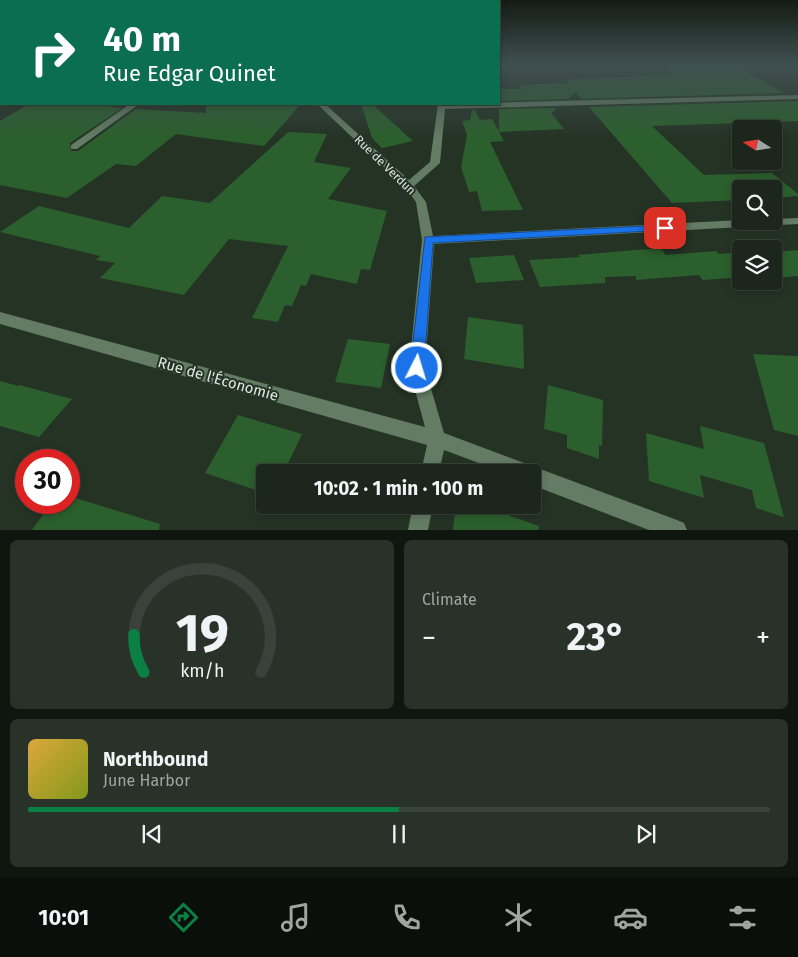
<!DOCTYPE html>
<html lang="en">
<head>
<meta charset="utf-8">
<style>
  body { margin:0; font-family:"Fira Sans",sans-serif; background:#293229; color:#f1f3f6; height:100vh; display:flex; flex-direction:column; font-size:19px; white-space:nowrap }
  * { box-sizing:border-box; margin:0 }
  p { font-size:16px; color:#a0a5a3 }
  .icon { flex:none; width:28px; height:28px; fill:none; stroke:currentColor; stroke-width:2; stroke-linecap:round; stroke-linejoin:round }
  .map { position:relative; height:530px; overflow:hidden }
  .drawer { display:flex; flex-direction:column; gap:10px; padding:10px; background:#0f150f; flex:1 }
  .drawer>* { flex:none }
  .guide { position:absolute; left:0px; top:0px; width:500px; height:105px; box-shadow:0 2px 8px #0003,0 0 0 1px #3a433b; background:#0b6e4f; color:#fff; overflow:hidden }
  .needle { width:32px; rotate:282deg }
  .controls { position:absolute; left:732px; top:120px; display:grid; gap:10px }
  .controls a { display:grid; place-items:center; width:50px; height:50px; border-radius:5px; background:#1c261c; box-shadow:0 2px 8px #0003,0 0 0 1px #3a433b; font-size:25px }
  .speed { position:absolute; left:15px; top:449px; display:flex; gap:10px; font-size:25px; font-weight:700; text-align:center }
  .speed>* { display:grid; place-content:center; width:65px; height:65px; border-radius:50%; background:#1c261c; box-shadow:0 2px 8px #0003,0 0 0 1px #3a433b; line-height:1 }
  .speed .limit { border:8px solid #d22; background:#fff; color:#111 }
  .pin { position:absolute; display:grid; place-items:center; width:42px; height:42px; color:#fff; margin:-21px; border-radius:10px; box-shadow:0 2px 8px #0006 }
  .me { position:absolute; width:55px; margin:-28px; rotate:5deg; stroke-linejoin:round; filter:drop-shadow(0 0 4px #0008) }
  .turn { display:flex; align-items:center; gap:18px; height:105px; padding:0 20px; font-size:22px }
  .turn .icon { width:65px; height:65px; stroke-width:2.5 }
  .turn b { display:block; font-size:35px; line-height:42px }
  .big { font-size:38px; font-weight:700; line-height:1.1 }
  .drawer .card { flex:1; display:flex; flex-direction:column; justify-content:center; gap:8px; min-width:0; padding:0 18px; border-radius:8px; background:#293229 }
  .drawer .dial { align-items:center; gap:0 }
  .dial svg { height:130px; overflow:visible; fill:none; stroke:#3a433b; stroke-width:7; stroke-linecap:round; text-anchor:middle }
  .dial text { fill:#f1f3f6; stroke:none }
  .song { display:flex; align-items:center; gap:15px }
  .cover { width:60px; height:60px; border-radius:8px; background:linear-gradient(135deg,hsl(40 70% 55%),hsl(70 70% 35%)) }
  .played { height:5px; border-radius:2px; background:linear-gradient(90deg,#0b8043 50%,#3a433b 50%) }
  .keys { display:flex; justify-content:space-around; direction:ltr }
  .heat { display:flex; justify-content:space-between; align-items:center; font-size:28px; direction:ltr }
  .drawer .tiles { flex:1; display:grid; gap:10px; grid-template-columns:1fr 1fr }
  .card:last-child { grid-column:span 2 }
  .trip { position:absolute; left:256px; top:464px; width:285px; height:50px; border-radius:5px; background:#1c261c; box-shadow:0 2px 8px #0003,0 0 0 1px #3a433b; font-weight:700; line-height:50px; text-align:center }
  .tab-bar { display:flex; height:80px; justify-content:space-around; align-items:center; background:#0b0f0b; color:#a0a5a3 }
  .tab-bar .icon { width:35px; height:35px }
  .tab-bar .on { color:#0b8043 }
  .tab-bar b { font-size:22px; color:#f1f3f6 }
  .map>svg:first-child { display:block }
  .building { fill:#2b5f2d }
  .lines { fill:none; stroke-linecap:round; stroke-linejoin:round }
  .minor { fill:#647b64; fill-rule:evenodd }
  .route { fill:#1a73e8; stroke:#114b97 }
  .labels { text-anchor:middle; stroke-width:4; stroke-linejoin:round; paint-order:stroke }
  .street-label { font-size:12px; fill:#e0e9e0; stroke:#253325 }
  .near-street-label { font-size:15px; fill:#e0e9e0; stroke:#253325 }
</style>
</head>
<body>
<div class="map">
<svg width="798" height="530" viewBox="0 0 798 530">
  <rect width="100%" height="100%" fill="#253325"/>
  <path class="building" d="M 663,65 L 734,65 L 784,93 L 582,99 L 576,92 L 568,99 L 499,101 L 499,89 L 522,89 L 519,85 L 569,83 L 566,80 L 677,74 Z
    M 798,101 L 798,121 L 652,126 L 704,175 L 772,173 L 798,194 L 798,196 L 774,198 L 774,189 L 741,189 L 741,200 L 672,203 L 589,107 Z
    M 29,104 L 115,104 L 110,107 L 122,108 L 70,143 L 71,151 L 78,151 L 136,109 L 206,113 L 206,104 L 301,104 L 264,146 L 176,134 L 136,166 L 116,164 L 67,198 L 0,185 L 0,121 Z
    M 361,104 L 372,104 L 413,141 L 382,148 L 372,138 Z
    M 557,108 L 551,113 L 564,129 L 499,132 L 504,141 L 490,142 L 523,210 L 482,211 L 477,191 L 469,192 L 461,167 L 467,135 L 462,121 L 470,120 L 472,110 L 475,110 L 480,120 L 492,119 L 499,131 L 499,109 Z
    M 288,132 L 327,134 L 314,162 L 351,168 L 328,199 L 387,211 L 370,270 L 361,269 L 357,284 L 311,274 L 306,286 L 301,285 L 292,306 L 285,305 L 278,322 L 252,318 L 288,246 L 229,239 L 184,295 L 100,278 L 115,263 L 96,260 L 100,256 L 0,232 L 39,206 L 129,228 L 162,196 L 210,203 Z
    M 660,248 L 666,255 L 716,251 L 719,254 L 741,252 L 741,277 L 703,280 L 699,275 L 636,280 L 636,276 L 605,277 L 605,283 L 540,287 L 529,260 L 580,257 L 578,255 Z
    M 798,250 L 798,276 L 774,278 L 774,252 Z
    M 514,255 L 524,280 L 476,283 L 469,258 Z
    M 468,317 L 523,325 L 524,369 L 464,359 Z
    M 348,339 L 390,344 L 381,388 L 335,382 Z
    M 753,354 L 798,356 L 798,436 L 774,430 Z
    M 0,381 L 18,386 L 19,385 L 72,399 L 39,437 L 0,426 Z
    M 548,385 L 603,400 L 602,446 L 599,445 L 599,459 L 567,448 L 567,435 L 544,429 Z
    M 238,415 L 302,434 L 284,472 L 265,472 L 265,493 L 205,473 Z
    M 700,426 L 764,443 L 784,517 L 756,508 L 752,490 L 700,475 L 704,498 L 649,481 L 646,433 L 704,449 Z
    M 69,496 L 160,524 L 159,530 L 32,530 L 52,502 L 69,502 Z
    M 456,505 L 479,505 L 539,526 L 538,530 L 453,530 Z"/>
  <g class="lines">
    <path class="minor" d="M 798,95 L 798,99 L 445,109 L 440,163 L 414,186 L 426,202 L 433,236 L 741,220 L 774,221 L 774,219 L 798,218 L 798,224 L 434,244 L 425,368 L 444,433 L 677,520 L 684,523 L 687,530 L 649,530 L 532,485 L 532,472 L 503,472 L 444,450 L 439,472 L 421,472 L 427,445 L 0,324 L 0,312 L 425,427 L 409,368 L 422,240 L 416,202 L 405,187 L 317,104 L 325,104 L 409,180 L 430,162 L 438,104 Z
      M 130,104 L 139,104 L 77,149 L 71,149 L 71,145 Z
      M 413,505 L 433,505 L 428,530 L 408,530 Z"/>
  </g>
  <linearGradient id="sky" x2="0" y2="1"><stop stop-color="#141c14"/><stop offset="0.47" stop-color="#405051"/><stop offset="1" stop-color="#405051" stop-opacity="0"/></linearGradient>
  <rect width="798" height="139" fill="url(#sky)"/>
  <path class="route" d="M 665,225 L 670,228 L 668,230 L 433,243 L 424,368 L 422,373 L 417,374 L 412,373 L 410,368 L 425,237 Z"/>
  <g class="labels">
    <g class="street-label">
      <text transform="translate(385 165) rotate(44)" y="4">Rue de Verdun</text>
    </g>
    <g class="near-street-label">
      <text transform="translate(218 379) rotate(16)" y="5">Rue de l'Économie</text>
    </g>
  </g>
</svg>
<div class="controls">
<a><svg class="needle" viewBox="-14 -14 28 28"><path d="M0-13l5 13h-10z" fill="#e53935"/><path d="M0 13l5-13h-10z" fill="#a0a5a3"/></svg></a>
<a><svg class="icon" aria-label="search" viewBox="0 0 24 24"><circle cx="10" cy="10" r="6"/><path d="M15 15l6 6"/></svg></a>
<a><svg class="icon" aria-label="layers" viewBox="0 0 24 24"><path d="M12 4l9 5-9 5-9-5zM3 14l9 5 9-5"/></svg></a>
</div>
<div class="speed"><div class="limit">30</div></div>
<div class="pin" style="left:665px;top:228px;background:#d93025"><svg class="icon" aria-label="arrive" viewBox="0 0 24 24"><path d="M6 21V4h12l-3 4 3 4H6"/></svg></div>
<svg class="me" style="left:417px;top:368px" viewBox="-20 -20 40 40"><circle r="17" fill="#1a73e8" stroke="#fff" stroke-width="3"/><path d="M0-11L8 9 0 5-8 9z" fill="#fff"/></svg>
<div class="trip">10:02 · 1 min · 100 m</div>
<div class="guide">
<div class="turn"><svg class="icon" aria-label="right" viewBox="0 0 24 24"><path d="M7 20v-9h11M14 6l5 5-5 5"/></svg><div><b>40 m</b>Rue Edgar Quinet</div></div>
</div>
</div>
<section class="drawer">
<div class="tiles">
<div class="card dial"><svg viewBox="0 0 100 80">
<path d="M14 69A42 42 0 1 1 86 69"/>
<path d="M14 69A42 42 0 0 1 8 46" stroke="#0b8043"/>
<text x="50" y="56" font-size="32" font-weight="700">19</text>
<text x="50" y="72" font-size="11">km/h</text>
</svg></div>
<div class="card"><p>Climate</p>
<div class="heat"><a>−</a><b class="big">23°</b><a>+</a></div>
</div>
<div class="card">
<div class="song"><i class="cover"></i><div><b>Northbound</b><p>June Harbor</p></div></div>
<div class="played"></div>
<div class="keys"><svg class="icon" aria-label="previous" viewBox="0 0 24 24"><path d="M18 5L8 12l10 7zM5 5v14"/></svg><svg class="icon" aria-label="pause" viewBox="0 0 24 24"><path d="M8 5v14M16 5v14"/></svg><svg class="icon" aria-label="next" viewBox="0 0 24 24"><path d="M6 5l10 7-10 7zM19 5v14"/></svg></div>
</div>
</div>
</section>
<nav class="tab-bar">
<b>10:01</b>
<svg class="icon on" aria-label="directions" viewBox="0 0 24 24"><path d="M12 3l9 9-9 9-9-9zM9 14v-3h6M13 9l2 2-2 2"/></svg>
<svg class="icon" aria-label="music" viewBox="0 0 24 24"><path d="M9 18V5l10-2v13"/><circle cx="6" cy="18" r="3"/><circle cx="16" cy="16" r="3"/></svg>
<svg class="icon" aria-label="phone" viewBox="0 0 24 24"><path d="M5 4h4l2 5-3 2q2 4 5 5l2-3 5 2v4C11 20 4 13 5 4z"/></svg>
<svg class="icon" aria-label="climate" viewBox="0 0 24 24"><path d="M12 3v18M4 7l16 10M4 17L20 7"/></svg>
<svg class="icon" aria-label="car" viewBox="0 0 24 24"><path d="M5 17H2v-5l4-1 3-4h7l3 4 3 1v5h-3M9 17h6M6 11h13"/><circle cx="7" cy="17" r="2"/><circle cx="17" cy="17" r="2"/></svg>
<svg class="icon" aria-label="filters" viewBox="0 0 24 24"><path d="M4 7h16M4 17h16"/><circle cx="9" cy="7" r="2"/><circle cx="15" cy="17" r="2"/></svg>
</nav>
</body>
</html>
